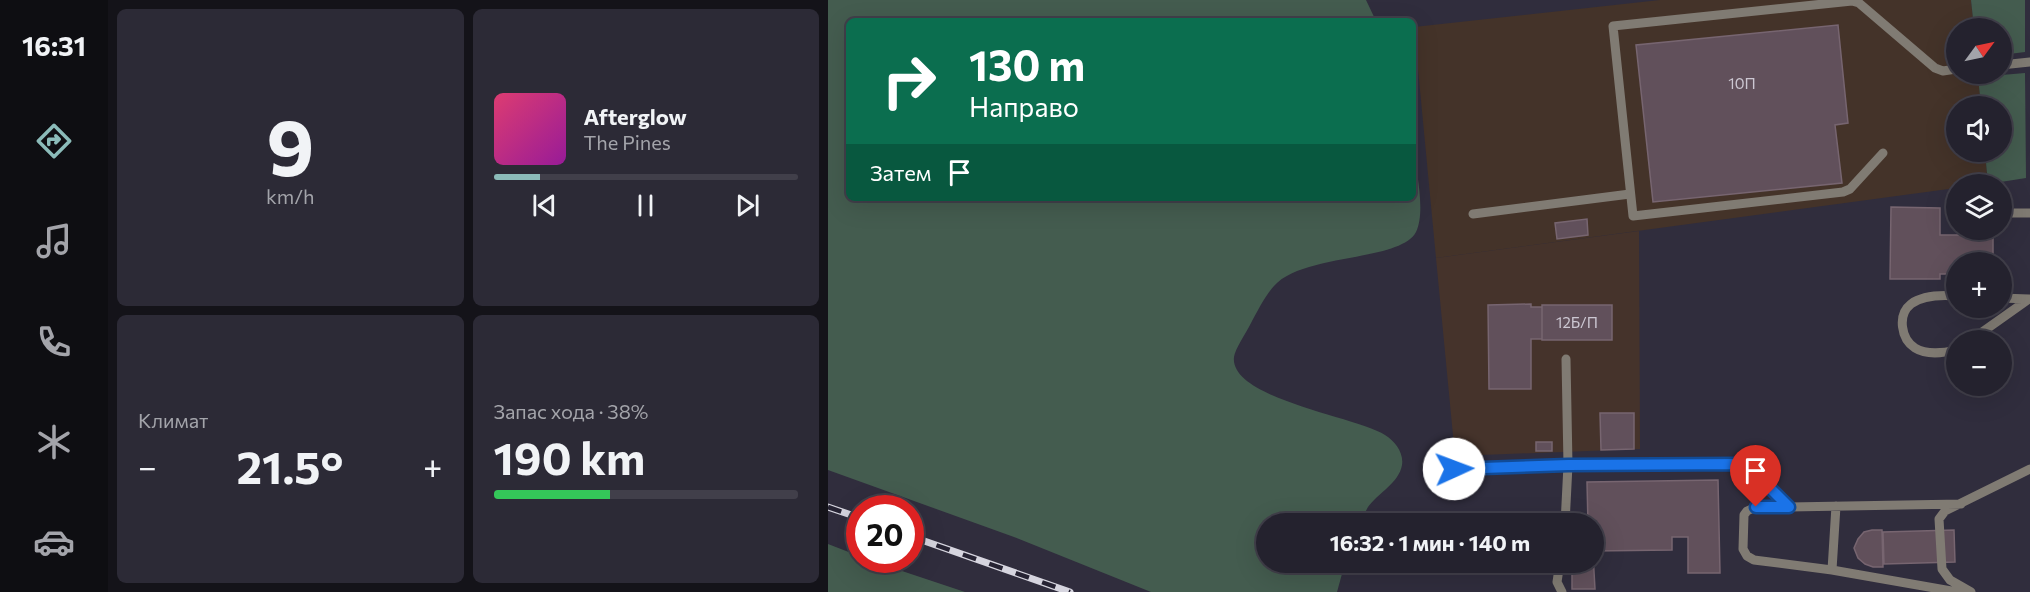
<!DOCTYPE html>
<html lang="ru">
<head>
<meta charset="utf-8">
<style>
  body { margin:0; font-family:Commissioner,sans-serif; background:#2c2a36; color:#f1f3f6; height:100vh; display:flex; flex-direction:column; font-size:22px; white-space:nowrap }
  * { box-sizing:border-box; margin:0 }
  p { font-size:20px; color:#a3a4aa }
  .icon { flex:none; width:33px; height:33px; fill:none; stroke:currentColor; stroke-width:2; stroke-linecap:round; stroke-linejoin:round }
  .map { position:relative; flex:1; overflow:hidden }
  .panel { display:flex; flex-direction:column; gap:9px; padding:9px; background:#141319; width:720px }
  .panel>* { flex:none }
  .guide { position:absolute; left:18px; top:18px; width:570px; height:183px; border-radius:9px; box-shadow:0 6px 24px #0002,0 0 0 2px #413f4a; background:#0b6e4f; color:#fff; overflow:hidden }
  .needle { width:39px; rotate:57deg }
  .tools { position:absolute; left:1118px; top:18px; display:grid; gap:12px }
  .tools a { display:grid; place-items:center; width:66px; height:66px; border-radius:50%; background:#24222e; box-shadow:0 6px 24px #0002,0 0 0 2px #413f4a; font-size:30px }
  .speed { position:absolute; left:18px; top:495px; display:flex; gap:12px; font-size:30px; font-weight:700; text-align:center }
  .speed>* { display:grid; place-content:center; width:78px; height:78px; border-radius:50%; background:#24222e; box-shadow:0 6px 24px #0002,0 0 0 2px #413f4a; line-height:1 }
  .speed .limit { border:9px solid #d22; background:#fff; color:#111 }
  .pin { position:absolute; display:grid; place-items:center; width:51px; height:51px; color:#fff; margin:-62px -26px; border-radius:50% 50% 50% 0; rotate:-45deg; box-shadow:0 0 6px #0007 }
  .pin .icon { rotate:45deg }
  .me { position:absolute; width:66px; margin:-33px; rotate:88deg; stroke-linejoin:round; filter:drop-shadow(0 0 4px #0008) }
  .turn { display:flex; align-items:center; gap:21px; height:126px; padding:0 24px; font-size:27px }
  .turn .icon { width:78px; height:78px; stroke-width:2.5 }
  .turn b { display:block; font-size:42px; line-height:51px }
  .then { display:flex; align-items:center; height:57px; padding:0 24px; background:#0003; gap:12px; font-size:22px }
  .big { font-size:45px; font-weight:700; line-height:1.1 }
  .panel .widget { flex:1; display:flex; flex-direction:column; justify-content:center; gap:9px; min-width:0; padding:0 21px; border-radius:9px; background:#2c2a36 }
  .panel .dial { align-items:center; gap:0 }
  .dial b { font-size:78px; line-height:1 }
  .song { display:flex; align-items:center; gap:18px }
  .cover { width:72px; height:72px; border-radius:9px; background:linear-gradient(135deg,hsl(340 70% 55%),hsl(300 70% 35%)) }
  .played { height:6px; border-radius:3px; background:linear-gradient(90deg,#8bbbb9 15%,#413f4a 15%) }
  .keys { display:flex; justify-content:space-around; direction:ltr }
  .heat { display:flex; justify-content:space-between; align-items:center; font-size:33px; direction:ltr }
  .charge { height:9px; border-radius:4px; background:linear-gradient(90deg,#34c759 38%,#413f4a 0) }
  .panel .tiles { flex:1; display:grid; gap:9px; grid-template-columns:repeat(2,1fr) }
  .trip { position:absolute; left:428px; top:513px; width:348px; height:60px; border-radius:30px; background:#24222e; box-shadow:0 6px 24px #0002,0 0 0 2px #413f4a; font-weight:700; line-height:60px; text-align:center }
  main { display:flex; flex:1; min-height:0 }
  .dock { display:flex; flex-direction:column; width:108px; justify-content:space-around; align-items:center; background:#0e0e12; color:#a3a4aa }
  .dock .icon { width:42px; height:42px }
  .dock .selected { color:#8bbbb9 }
  .dock b { font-size:27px; color:#f1f3f6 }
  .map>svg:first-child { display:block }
  .commercial { fill:#443329 }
  .industrial { fill:#45332b }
  .green { fill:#445c4f }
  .building { fill:#61505b; stroke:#776570; stroke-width:1.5 }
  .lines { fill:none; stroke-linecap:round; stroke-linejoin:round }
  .lane { stroke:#807b73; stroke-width:9 }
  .rail-casing { stroke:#d6d5df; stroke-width:7 }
  .rail { stroke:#262333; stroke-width:4.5; stroke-dasharray:14; stroke-linecap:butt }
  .route-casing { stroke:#114b97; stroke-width:15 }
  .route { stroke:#1a73e8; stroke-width:10 }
  .labels { text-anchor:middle; stroke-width:6; stroke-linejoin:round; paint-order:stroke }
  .number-label { font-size:15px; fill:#ccc7d2 }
</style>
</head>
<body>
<main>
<nav class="dock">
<b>16:31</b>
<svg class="icon selected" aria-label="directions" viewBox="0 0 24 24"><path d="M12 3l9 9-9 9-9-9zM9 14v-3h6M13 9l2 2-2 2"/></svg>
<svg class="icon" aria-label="music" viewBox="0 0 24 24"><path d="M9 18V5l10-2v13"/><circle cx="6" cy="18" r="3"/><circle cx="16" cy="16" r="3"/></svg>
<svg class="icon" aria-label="phone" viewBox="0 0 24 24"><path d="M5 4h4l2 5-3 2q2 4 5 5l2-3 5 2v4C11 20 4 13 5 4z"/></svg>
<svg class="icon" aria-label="climate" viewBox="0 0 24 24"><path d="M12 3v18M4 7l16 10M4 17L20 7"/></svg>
<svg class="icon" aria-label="car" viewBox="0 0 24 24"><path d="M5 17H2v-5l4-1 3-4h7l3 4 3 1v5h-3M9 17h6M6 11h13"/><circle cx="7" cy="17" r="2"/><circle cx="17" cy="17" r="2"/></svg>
</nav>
<section class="panel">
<div class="tiles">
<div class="widget dial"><b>9</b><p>km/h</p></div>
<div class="widget">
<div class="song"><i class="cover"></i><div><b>Afterglow</b><p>The Pines</p></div></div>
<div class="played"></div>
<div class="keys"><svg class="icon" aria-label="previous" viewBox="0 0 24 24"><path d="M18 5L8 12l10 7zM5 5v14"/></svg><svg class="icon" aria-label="pause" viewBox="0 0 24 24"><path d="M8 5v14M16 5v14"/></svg><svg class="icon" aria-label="next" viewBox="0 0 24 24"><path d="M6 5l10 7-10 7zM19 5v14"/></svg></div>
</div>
<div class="widget"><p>Климат</p>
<div class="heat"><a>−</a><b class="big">21.5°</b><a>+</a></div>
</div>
<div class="widget"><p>Запас хода · 38%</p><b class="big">190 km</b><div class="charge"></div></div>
</div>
</section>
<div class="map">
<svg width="1202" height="592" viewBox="0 0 1202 592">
  <rect width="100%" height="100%" fill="#302d3d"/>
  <path class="commercial" d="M 832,0 L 1143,0 L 1146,28 L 1128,28 L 1128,74 L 1150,74 L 1153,106 L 1128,106 L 1128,152 L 1157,152 L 1160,184 L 1128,184 L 1128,188 L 608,258 L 586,27 Z"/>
  <path class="industrial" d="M 811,231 L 812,449 L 627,456 L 608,258 Z"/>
  <path class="green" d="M 0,0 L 538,0 L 548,21 L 21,21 L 21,198 L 585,198 L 585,147 C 588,169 598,212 588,232 C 572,262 475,253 446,286 C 437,296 429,312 422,325 C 418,333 407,349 406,357 C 401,399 530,417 557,435 C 567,441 576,453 574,465 C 571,483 550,493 540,507 C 537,512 535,518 532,523 L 438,524 L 438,562 L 517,563 L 509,592 L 323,592 L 186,537 L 0,470 Z
    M 1143,0 L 1197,0 L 1197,52 L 1173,55 L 1173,28 L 1146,28 Z
    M 1197,73 L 1198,178 L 1160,184 L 1157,152 L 1173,152 L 1173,106 L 1153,106 L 1150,77 Z
    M 0,544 L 31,556 L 32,560 L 41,560 L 137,592 L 0,592 Z"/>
  <path class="building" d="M 1010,25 L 1020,123 L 1007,125 L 1014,183 L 825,202 L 808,45 Z
    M 1063,207 L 1112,208 L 1112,235 L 1165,235 L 1165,262 L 1128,262 L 1128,274 L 1112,274 L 1112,279 L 1062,279 Z
    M 759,219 L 760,235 L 729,239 L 727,223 Z
    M 703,304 L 703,307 L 714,307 L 714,339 L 703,339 L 703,389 L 661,389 L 660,305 Z
    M 714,305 L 784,305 L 784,340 L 714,340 Z
    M 772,413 L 806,413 L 806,449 L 773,450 Z
    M 708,442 L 724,442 L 724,451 L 708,451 Z
    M 890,480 L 892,573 L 860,573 L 860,537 L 844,537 L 844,550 L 765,551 L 765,524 L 760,524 L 759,482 Z
    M 1044,530 L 1054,530 L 1055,567 L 1045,567 L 1037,564 L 1030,558 L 1026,548 L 1030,539 L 1036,532 Z
    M 1126,530 L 1127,562 L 1056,564 L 1055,532 Z
    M 765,554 L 767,589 L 744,589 L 744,562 L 765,562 Z"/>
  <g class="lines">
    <path class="lane" d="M 1173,65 L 1202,62
      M 1055,153 L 1022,189 L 1015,192 L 805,216 L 785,26 L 1024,1 L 1031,3 L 1107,68 L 1115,71 L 1128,69
      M 1124,213 L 1128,213
      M 1173,213 L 1202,213
      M 645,214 L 802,194
      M 1128,296 C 1114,295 1095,295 1083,304 C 1069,315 1073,339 1087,348 C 1098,355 1116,353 1128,350
      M 1173,298 L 1201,299
      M 1143,340 L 1201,299
      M 626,469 L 740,465 L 914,464 L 924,469 L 961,507 L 1133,504
      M 961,507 L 928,507 L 919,511 L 916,515 L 915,549 L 919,556 L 926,560 L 1004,570 L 1129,592
      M 737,524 L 740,465 L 738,359
      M 732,562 L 729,582 L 734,592
      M 1004,570 L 1008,506
      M 1143,592 L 1122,580 L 1114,569 L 1111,519 L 1117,511 L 1202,469"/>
    <defs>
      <path id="rail" d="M 0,507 L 32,518
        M 82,536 L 242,592"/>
    </defs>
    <use href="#rail" class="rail-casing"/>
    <use href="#rail" class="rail"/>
  </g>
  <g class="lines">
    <defs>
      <path id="route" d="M 626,469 L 740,465 L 914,464 L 924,470 L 961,507 L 928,507"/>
    </defs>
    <use href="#route" class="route-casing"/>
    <use href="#route" class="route"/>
  </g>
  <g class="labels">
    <g class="number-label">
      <text x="914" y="89">10П</text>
      <text x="749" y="328">12Б/П</text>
    </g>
  </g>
</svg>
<div class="tools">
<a><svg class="needle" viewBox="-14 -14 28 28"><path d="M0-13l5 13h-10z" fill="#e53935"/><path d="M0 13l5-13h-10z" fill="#a3a4aa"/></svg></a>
<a><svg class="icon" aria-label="sound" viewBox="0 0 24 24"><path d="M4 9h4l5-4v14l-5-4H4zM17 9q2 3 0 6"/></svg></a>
<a><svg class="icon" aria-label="layers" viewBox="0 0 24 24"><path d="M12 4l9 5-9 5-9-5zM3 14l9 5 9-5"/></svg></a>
<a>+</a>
<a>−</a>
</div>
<div class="speed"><div class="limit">20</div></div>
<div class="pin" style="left:928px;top:507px;background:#d93025"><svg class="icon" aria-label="arrive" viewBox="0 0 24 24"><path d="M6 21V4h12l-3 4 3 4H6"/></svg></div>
<svg class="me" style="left:626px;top:469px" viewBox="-20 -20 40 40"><circle r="19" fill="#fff"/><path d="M0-13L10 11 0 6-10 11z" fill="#1a73e8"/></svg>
<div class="trip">16:32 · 1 мин · 140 m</div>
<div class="guide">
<div class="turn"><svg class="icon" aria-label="right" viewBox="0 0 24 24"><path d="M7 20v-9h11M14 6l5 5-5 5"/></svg><div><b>130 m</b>Направо</div></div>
<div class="then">Затем<svg class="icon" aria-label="arrive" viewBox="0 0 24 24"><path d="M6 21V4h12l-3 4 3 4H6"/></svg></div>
</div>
</div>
</main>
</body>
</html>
